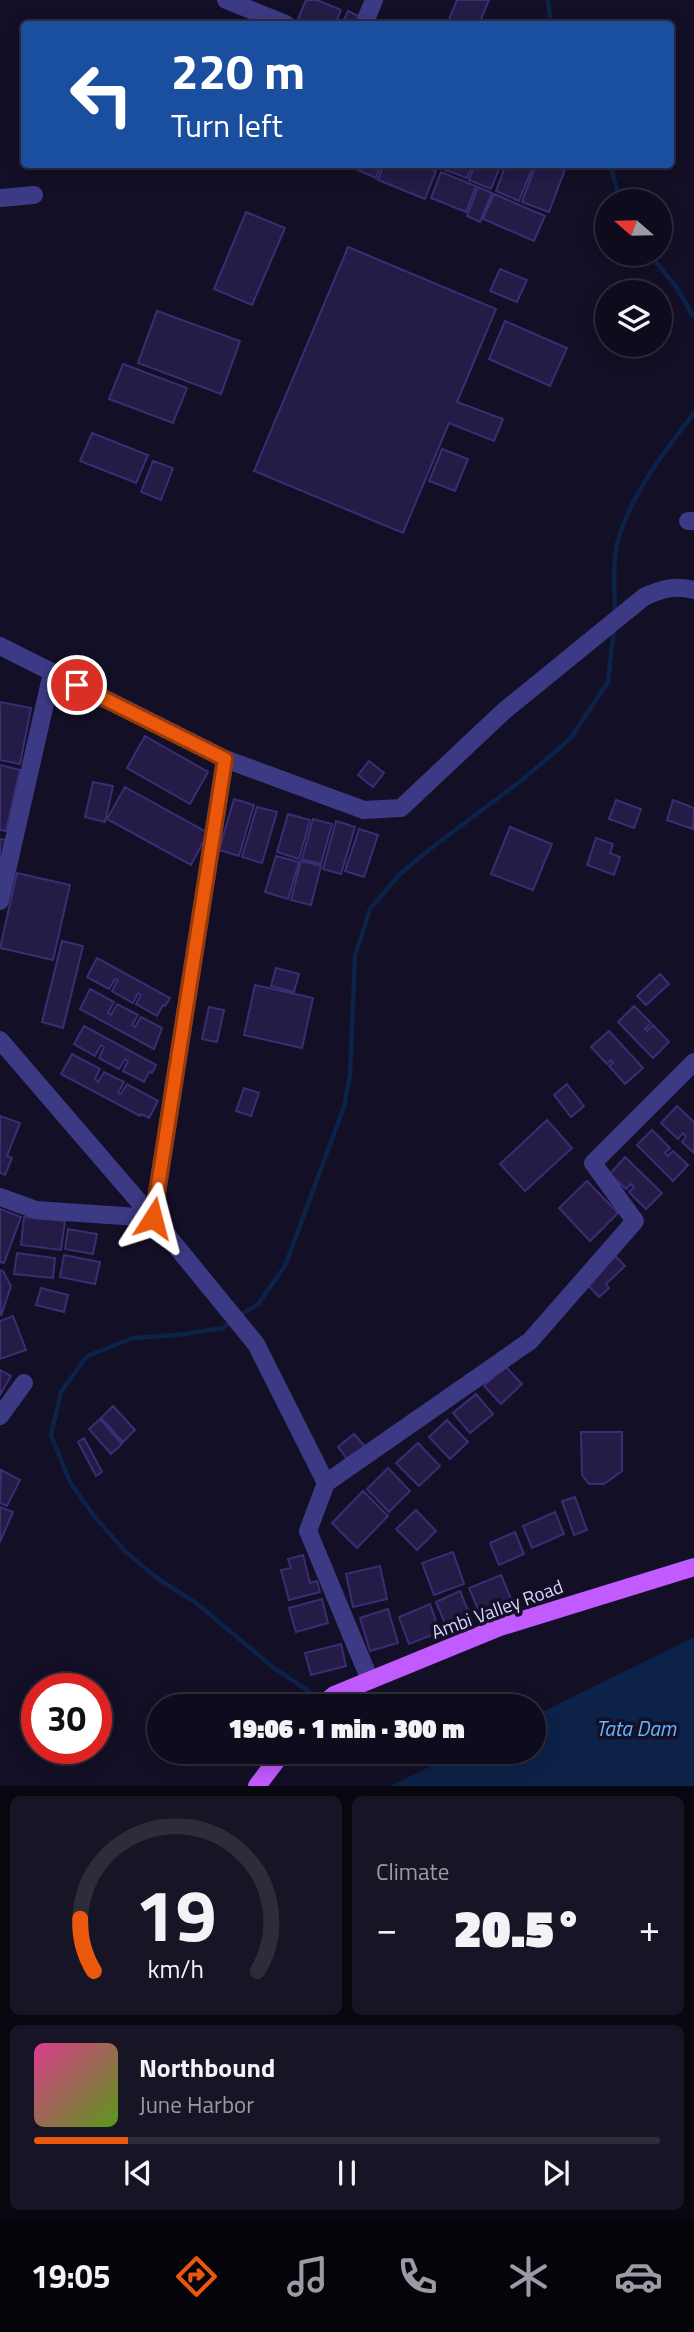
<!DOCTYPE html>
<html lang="en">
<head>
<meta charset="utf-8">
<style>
  body { margin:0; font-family:"Titillium Web",sans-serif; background:#171425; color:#f1f3f6; height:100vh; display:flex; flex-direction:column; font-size:26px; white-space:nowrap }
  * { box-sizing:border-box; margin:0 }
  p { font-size:23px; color:#9b9ba3 }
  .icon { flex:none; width:38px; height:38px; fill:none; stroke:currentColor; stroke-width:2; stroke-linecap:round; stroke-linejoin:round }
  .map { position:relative; height:1786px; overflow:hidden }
  .panel { display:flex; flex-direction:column; gap:10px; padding:10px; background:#08060f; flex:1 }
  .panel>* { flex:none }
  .guide { position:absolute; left:21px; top:21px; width:653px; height:147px; border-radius:7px; box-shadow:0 4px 18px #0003,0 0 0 2px #2e2b3b; background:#1a4fa0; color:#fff; overflow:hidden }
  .needle { width:46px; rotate:290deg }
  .fabs { position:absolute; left:595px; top:189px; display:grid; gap:14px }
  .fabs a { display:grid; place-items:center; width:77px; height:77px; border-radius:50%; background:#0e0b1c; box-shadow:0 4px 18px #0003,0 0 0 2px #2e2b3b; font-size:35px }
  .speed { position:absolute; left:21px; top:1673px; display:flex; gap:14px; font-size:35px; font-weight:700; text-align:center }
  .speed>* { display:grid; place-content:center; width:91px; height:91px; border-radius:50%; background:#0e0b1c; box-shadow:0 4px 18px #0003,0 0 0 2px #2e2b3b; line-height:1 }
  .speed .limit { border:10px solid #d22; background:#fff; color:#111 }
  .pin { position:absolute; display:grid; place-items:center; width:60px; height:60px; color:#fff; margin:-30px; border:4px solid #fff; border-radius:50%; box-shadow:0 2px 7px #0007 }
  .me { position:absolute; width:77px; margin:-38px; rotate:9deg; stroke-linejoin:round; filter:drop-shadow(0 0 5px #0008) }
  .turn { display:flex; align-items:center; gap:24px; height:147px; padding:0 35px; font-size:32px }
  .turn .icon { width:91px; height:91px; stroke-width:2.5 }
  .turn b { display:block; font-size:49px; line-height:60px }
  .big { font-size:52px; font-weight:800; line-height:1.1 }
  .panel .tile { flex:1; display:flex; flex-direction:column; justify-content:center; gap:10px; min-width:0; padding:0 24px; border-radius:10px; background:#171425 }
  .panel .dial { align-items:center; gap:0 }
  .dial svg { height:182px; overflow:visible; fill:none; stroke:#2e2b3b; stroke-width:7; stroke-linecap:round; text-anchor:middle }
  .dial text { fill:#f1f3f6; stroke:none }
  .song { display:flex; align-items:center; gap:21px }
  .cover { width:84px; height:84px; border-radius:10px; background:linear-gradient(135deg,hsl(330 70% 55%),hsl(90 70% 35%)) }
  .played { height:7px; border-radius:4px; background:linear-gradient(90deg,#ea580c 15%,#2e2b3b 15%) }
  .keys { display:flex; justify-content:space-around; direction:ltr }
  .heat { display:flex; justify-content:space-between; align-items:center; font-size:38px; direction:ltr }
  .panel .tiles { flex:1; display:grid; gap:10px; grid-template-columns:1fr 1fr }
  .tile:last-child { grid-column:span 2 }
  .trip { position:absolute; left:147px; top:1694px; width:399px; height:70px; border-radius:35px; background:#0e0b1c; box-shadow:0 4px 18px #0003,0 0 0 2px #2e2b3b; font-weight:800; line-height:70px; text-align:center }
  .tab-bar { display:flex; height:112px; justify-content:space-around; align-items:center; background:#06040b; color:#9b9ba3 }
  .tab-bar .icon { width:49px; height:49px }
  .tab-bar .selected { color:#ea580c }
  .tab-bar b { font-size:32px; color:#f1f3f6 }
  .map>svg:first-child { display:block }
  .water { fill:#0c2248 }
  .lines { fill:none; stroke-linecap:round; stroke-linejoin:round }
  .stream { stroke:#0c2248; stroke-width:4.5 }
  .building { fill:#241b47; stroke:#3b2d73; stroke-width:2 }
  .minor { stroke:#3d3a85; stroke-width:18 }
  .major { stroke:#c25bff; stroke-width:18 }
  .route-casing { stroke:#983908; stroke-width:18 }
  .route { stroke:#ea580c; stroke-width:12 }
  .labels { text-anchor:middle; stroke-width:7; stroke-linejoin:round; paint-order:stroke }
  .street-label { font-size:19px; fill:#d9d4ff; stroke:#130f26 }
  .water-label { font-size:21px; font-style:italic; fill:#62b6ff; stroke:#130f26 }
</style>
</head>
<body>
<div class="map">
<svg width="694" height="1786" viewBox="0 0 694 1786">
  <rect width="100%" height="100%" fill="#130f26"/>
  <path class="water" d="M 694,1637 L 694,1786 L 390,1786 L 460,1752 L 534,1752 L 534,1716 Z"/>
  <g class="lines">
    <path class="stream" d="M 548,0 L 551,24
      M 610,164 L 620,201
      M 650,254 L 676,287 L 694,317
      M 615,615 C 615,594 612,564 617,544 C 630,495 664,452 694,413
      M 238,1317 L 258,1304 L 285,1266 L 344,1107 L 350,1075 L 355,956 L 370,909 L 400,874 L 430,849 L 522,780 L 570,739 L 608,682 L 614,628
      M 231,1322 L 223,1328 L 177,1335 L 133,1338 L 87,1356 L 61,1392 L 51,1435 L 70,1482 L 94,1516 L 126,1552 L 157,1578 L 196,1603 L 274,1668 L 310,1692 L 320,1703
      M 353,1752 L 357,1759"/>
  </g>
  <path class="building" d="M 306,0 L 317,0 L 341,10 L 335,24 L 296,24 Z
    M 457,0 L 489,0 L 479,24 L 447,24 Z
    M 348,11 L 363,18 L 360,24 L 342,24 Z
    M 344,164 L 381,164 L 376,178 Z
    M 384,164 L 421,164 L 436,171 L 425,199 L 378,180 Z
    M 447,164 L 473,164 L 467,178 L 445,170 Z
    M 475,164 L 501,164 L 491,189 L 469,180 Z
    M 506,164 L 534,164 L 519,201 L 496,191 Z
    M 536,164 L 567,164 L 549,212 L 522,202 Z
    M 441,172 L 476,186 L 466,212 L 431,198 Z
    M 478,187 L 492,193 L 480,222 L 467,216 Z
    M 494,194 L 545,216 L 534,241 L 483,219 Z
    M 246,212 L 285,228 L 252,305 L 214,289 Z
    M 348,247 L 496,309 L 457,402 L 503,419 L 494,441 L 449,423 L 403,533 L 254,471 Z
    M 500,269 L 527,280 L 517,302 L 490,291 Z
    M 157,311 L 240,341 L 221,394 L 138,363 Z
    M 505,321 L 567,348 L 550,386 L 489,359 Z
    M 123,364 L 187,388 L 173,423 L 109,399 Z
    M 92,433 L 148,455 L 136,483 L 80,461 Z
    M 442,449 L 468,459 L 455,491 L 429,481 Z
    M 153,461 L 173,468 L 161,500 L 141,492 Z
    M 0,702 L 31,708 L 20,764 L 0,760 Z
    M 145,736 L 208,772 L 190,804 L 127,768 Z
    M 369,761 L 384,773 L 373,787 L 358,775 Z
    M 0,765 L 20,770 L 6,831 L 0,830 Z
    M 93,782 L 113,786 L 105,822 L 85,817 Z
    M 125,787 L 208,833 L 191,865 L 107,819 Z
    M 234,799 L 254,805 L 239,856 L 219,850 Z
    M 616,800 L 641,809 L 634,828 L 609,819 Z
    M 673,800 L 694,808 L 693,829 L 667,820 Z
    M 257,807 L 277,812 L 262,863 L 242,857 Z
    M 288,814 L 310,820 L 299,859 L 277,852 Z
    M 313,819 L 332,824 L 321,864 L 302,859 Z
    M 336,821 L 355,827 L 341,874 L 323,869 Z
    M 510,827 L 552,844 L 533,890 L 491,874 Z
    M 359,829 L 378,835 L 364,877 L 345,871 Z
    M 596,838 L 613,844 L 610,853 L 620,857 L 614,875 L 587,865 Z
    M 0,839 L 6,840 L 0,864 Z
    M 276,856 L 299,862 L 288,899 L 265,892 Z
    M 301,861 L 321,866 L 311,905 L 291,900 Z
    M 17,873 L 70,885 L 53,960 L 0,948 Z
    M 62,941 L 83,946 L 63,1028 L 42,1022 Z
    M 97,958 L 170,998 L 165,1006 L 163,1005 L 157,1016 L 136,1004 L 141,995 L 138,993 L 133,1003 L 112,991 L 118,980 L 115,979 L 109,989 L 87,977 Z
    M 276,968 L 299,974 L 294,992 L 271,986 Z
    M 660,974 L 669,984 L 646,1005 L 637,996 Z
    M 255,985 L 313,998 L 302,1048 L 244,1035 Z
    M 90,989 L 114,1002 L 108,1013 L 111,1015 L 117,1004 L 138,1015 L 132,1025 L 135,1027 L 141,1017 L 162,1028 L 154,1049 L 80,1009 Z
    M 634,1006 L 651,1023 L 645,1029 L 647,1031 L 653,1025 L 669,1042 L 653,1058 L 618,1022 Z
    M 209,1007 L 224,1010 L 217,1042 L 202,1039 Z
    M 84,1026 L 156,1065 L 152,1073 L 149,1072 L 144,1082 L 123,1071 L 128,1061 L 125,1059 L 119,1069 L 99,1058 L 104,1047 L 101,1045 L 95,1056 L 74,1044 Z
    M 609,1031 L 643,1068 L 625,1084 L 609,1066 L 613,1063 L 611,1060 L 607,1064 L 591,1047 Z
    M 72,1054 L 100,1069 L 95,1079 L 98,1082 L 104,1072 L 124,1082 L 118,1093 L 121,1094 L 127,1084 L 158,1101 L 149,1118 L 141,1114 L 140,1116 L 61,1074 Z
    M 567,1084 L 584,1106 L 571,1117 L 554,1095 Z
    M 244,1088 L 259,1093 L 251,1116 L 236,1111 Z
    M 677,1106 L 694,1122 L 694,1153 L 682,1142 L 686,1137 L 683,1133 L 678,1139 L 661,1123 Z
    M 0,1116 L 20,1123 L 7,1156 L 12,1158 L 5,1175 L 0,1173 Z
    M 547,1120 L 572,1148 L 525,1191 L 500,1164 Z
    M 652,1130 L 670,1148 L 665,1153 L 668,1156 L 673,1151 L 688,1165 L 673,1181 L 637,1145 Z
    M 625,1157 L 662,1193 L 646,1209 L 629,1192 L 634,1187 L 631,1184 L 626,1189 L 610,1174 Z
    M 587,1181 L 618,1213 L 590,1241 L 559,1208 Z
    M 0,1209 L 21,1217 L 4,1263 L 0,1262 Z
    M 24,1217 L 65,1221 L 61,1250 L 21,1245 Z
    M 68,1229 L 97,1234 L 93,1254 L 65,1249 Z
    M 17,1253 L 55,1258 L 53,1278 L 14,1274 Z
    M 64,1255 L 100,1262 L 95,1284 L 60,1277 Z
    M 615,1256 L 625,1266 L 606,1284 L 609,1288 L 599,1297 L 586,1283 Z
    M 0,1270 L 3,1271 L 11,1286 L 1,1316 Z
    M 41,1288 L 68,1295 L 64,1312 L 36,1305 Z
    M 13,1316 L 26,1350 L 0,1359 L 0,1321 Z
    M 505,1366 L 522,1384 L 501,1404 L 484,1386 Z
    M 0,1370 L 11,1376 L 0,1395 Z
    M 476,1394 L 493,1414 L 470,1433 L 453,1413 Z
    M 113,1406 L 135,1430 L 123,1442 L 101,1418 Z
    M 100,1419 L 122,1444 L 111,1454 L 89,1429 Z
    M 447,1420 L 468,1442 L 450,1459 L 429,1437 Z
    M 581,1432 L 622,1432 L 622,1471 L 604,1484 L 589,1484 L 582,1475 Z
    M 354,1434 L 368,1450 L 351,1464 L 338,1447 Z
    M 84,1438 L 102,1472 L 96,1476 L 78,1442 Z
    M 418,1443 L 440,1466 L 419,1486 L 396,1463 Z
    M 388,1468 L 410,1491 L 389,1512 L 367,1489 Z
    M 1,1470 L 20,1480 L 7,1506 L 0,1503 Z
    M 363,1491 L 388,1516 L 357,1548 L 332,1523 Z
    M 575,1497 L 587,1530 L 574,1535 L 562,1501 Z
    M 0,1507 L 13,1512 L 0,1542 Z
    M 416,1510 L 436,1531 L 417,1550 L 396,1529 Z
    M 555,1512 L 564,1534 L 532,1548 L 523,1526 Z
    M 515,1532 L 524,1554 L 499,1565 L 490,1543 Z
    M 453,1552 L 464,1584 L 434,1595 L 422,1563 Z
    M 303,1555 L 310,1583 L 317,1581 L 320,1592 L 289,1600 L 281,1570 L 291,1568 L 288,1559 Z
    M 380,1566 L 387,1599 L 353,1607 L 346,1574 Z
    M 501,1575 L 512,1601 L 480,1614 L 469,1588 Z
    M 460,1591 L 472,1620 L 448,1631 L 436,1602 Z
    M 322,1599 L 328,1623 L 296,1632 L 289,1608 Z
    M 430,1604 L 440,1632 L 409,1644 L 399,1617 Z
    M 388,1609 L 398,1643 L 370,1651 L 360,1618 Z
    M 341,1644 L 346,1666 L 311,1675 L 305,1653 Z"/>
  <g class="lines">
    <path class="minor" d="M 226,0 L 286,24
      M 364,24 L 374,0
      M 0,198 L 34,195
      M 688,521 L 694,521
      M 0,646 L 225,759 L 153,1218 L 36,1210 L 0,1197
      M 225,759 L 364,810 L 401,808 L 504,711 L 644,597 C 661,589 675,585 694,590
      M 0,901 L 52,673
      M 0,1040 L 153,1218 L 256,1344 L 326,1483 L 308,1531 L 370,1680
      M 0,1416 L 24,1383
      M 326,1483 L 530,1341 L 635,1221 L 593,1163 L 694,1062"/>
    <path class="major" d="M 321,1706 L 334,1695 L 500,1627 L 694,1567
      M 257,1786 L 283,1752"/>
  </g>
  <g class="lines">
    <defs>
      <path id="route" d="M 77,685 L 225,759 L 153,1218"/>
    </defs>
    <use href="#route" class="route-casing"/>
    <use href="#route" class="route"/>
  </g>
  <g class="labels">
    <g class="street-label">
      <text transform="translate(497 1609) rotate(-20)" y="7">Ambi Valley Road</text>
    </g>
    <g class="water-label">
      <text x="636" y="1736">Tata Dam</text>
    </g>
  </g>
</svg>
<div class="fabs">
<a><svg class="needle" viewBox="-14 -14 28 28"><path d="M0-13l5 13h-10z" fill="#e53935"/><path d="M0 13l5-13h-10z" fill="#9b9ba3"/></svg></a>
<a><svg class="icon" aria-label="layers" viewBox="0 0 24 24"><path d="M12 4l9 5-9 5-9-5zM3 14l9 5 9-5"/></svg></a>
</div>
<div class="speed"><div class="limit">30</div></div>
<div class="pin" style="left:77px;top:685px;background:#d93025"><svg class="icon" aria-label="arrive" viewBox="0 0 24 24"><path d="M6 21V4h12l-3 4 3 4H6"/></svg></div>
<svg class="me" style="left:153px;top:1218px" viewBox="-20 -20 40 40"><path d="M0-17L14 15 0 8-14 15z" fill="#ea580c" stroke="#fff" stroke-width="4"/></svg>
<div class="trip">19:06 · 1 min · 300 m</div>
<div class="guide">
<div class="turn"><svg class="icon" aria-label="left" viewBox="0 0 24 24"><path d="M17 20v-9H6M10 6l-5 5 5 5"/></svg><div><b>220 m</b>Turn left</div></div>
</div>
</div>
<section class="panel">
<div class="tiles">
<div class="tile dial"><svg viewBox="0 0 100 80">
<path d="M14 69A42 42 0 1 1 86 69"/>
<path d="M14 69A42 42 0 0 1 8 46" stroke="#ea580c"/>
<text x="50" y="56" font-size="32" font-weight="700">19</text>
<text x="50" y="72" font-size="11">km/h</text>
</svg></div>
<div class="tile"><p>Climate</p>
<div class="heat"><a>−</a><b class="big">20.5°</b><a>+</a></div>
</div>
<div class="tile">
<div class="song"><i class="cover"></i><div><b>Northbound</b><p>June Harbor</p></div></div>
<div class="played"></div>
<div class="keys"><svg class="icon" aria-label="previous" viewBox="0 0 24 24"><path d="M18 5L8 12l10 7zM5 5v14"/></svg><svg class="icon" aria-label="pause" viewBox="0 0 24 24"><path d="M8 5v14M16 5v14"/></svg><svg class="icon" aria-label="next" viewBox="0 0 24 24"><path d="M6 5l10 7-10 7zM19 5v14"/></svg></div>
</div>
</div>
</section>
<nav class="tab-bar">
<b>19:05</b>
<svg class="icon selected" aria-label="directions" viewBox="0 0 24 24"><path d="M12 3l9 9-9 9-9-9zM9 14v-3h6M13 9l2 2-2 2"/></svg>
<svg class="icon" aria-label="music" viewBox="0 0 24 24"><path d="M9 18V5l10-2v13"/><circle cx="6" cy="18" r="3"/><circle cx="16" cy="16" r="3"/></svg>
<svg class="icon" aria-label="phone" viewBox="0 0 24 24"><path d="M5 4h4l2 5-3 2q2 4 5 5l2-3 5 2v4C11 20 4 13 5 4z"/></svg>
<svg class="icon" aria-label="climate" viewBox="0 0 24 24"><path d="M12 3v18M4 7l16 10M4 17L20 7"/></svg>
<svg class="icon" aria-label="car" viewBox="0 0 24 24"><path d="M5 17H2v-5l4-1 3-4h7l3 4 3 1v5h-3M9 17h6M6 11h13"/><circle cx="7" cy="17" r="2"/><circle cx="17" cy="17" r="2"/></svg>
</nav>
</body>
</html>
